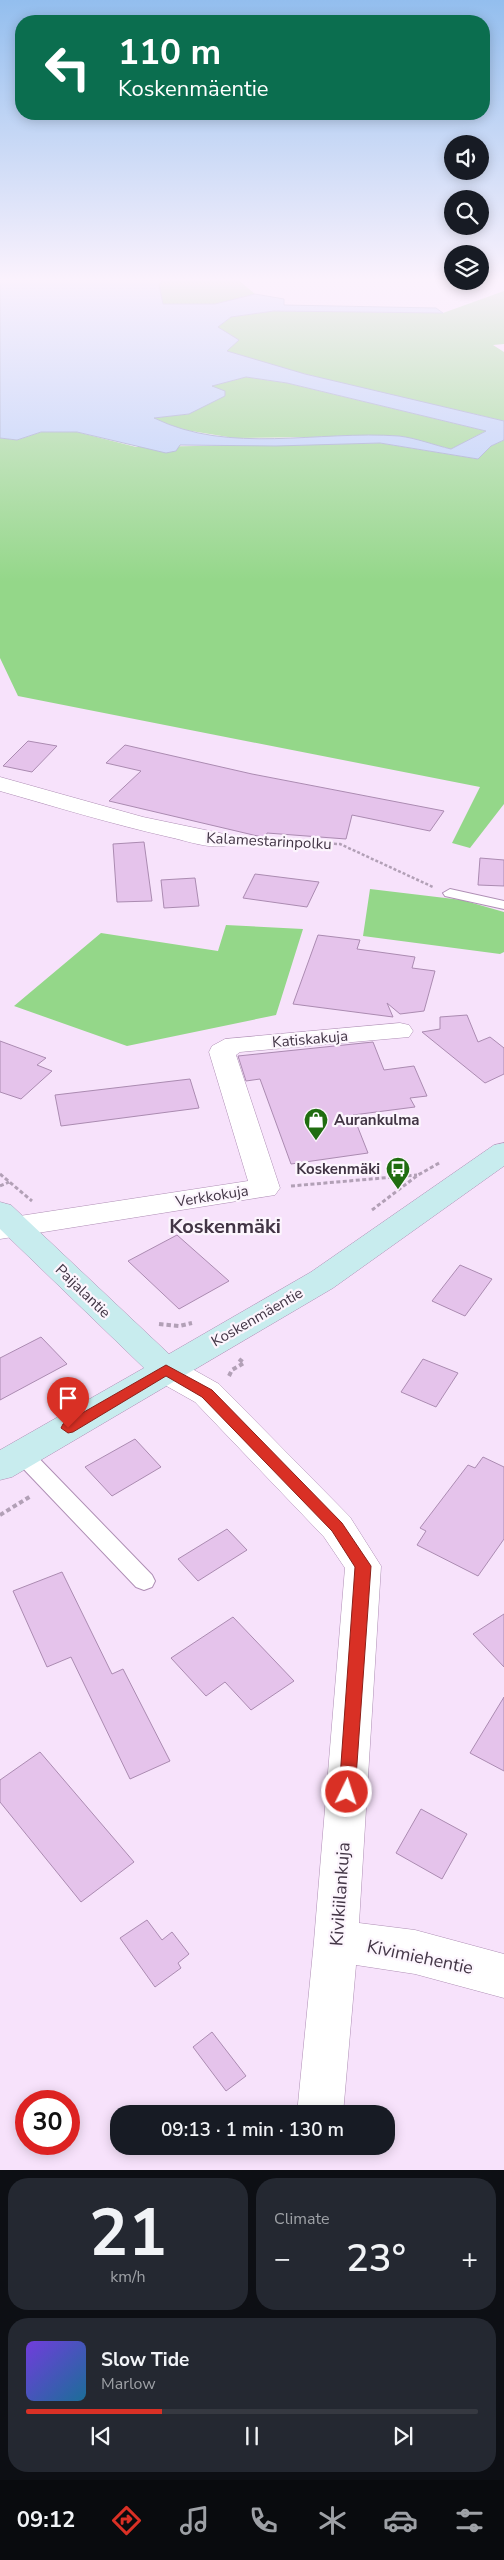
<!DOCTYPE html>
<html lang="en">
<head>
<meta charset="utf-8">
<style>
  body { margin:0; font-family:"Nunito Sans",sans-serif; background:#242831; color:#f1f3f6; height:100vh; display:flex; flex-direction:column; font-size:19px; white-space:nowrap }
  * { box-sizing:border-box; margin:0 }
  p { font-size:16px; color:#9ea1a6 }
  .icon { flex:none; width:28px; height:28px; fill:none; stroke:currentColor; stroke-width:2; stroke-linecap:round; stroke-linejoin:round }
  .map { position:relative; height:2170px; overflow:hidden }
  .details { display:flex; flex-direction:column; gap:8px; padding:8px; background:#0d0f14; flex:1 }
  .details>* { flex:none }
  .hud { position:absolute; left:15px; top:15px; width:475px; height:105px; border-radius:20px; box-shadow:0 2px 12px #0003; background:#0b6e4f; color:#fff; overflow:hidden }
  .controls { position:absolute; left:444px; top:135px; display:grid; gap:10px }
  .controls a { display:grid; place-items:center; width:45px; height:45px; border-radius:50%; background:#171b24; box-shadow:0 2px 12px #0003; font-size:25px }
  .speed { position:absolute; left:15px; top:2090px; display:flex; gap:10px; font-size:25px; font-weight:700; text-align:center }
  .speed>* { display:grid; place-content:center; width:65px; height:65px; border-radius:50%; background:#171b24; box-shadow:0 2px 12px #0003; line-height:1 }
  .speed .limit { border:8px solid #d22; background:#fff; color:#111 }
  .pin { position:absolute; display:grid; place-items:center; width:42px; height:42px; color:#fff; margin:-51px -21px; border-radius:50% 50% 50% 0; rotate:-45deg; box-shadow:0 0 5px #0007 }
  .pin .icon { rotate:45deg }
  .me { position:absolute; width:55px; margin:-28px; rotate:4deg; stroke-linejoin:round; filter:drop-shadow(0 0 4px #0008) }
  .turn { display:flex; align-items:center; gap:18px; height:105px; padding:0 20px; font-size:22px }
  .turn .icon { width:65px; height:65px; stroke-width:2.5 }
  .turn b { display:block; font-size:35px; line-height:42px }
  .big { font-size:38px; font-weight:600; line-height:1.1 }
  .details .tile { flex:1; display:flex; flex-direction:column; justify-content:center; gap:8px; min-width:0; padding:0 18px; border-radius:20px; background:#242831 }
  .details .dial { align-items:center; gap:0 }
  .dial b { font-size:65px; line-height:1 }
  .song { display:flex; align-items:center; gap:15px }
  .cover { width:60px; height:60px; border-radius:8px; background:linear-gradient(135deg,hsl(260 70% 55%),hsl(200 70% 35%)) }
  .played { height:5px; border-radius:2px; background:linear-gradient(90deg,#d93025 30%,#363941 30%) }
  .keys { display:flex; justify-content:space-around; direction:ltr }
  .heat { display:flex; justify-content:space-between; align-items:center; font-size:28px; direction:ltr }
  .details .tiles { flex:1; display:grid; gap:8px; grid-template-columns:1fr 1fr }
  .tile:last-child { grid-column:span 2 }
  .trip { position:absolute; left:110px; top:2105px; width:285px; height:50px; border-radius:20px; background:#171b24; box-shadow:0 2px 12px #0003; font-weight:600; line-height:50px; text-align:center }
  .tab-bar { display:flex; height:80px; justify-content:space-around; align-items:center; background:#090b0e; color:#9ea1a6 }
  .tab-bar .icon { width:35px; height:35px }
  .tab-bar .current { color:#d93025 }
  .tab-bar b { font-size:22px; color:#f1f3f6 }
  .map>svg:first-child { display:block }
  .green { fill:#94d789 }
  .water { fill:#b3ccf7; stroke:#919fc2; fill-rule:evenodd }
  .building { fill:#e5c3eb; stroke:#ab8bb1 }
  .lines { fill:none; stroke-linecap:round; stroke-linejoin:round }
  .lane-casing { stroke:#af8fb5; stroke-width:2 }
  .street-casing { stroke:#af8fb5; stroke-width:1 }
  .secondary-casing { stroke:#af8fb5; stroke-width:1 }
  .path-far2 { stroke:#b2a0b6; stroke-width:2.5; stroke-dasharray:3 2; stroke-linecap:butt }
  .path-far1 { stroke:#b2a0b6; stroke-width:3; stroke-dasharray:4 2.5; stroke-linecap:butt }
  .path { stroke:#b2a0b6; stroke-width:4; stroke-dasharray:4.5 3; stroke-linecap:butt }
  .lane { fill:#fff; fill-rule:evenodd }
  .street { fill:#fff; fill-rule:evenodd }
  .secondary { fill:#c8ecee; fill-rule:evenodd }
  .route { fill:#d93025; stroke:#8d1f18 }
  .labels { text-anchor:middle; stroke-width:4.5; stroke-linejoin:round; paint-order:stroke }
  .street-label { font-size:15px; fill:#423545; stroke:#fcf5fd }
  .poi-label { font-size:15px; font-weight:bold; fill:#423545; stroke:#fcf5fd; text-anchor:start }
  .near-street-label { font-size:18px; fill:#423545; stroke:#fcf5fd }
  .district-label { font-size:20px; font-weight:bold; fill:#423545; stroke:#fcf5fd }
</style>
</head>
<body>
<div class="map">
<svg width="504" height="2170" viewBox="0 0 504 2170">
  <rect width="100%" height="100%" fill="#f7e2fb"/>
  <path class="green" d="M 163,278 L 236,278 L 255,294 L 215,304 L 163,304 L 159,285 Z
    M 504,291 L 504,344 L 493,345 L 504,352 L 504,421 C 411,399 317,381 227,351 L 218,327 L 231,317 L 274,311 L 443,313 Z
    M 246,377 L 287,383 L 486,431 L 451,449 L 400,436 L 234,438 L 179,429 L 153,418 L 189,414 L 211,386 Z
    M 41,432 L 77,432 L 136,447 L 380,443 L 478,459 L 491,446 L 504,440 L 504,804 L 470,848 L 452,843 L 480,787 L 18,696 L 0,658 L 0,438 L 17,440 Z
    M 370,889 L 462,900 L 504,912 L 504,952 L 500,954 L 363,936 Z
    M 226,925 L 303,929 L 276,1015 L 127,1046 L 14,1006 L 101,933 L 218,951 Z"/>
  <path class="water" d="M 0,278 L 163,278 L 159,285 L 163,304 L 215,304 L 255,294 L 284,299 L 284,305 L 436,308 L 443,313 L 274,311 L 231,317 L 218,327 L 239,340 L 227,351 L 305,374 L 504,421 L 504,440 L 491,446 L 478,459 L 380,443 L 276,446 L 180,445 L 176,451 L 166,453 L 77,432 L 41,432 L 17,440 L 0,438 ZM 246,377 L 287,383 L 486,431 L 451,449 C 434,445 416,438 399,436 C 318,430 230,455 154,418 L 189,414 L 225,396 L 225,391 L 212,386 Z"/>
  <path class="building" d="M 28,741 L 57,746 L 32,772 L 3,766 Z
    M 125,745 L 252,774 L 444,811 L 430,831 L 352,815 L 346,839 L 267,833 L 266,838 L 109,801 L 141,771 L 106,763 Z
    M 144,842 L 152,901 L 117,902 L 113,844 Z
    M 480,858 L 504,860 L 504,886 L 478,885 Z
    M 255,874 L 319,882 L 307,907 L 243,898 Z
    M 195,878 L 199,906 L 164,908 L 161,880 Z
    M 318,935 L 360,940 L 357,949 L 415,957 L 412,968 L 435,971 L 424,1011 L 400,1014 L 387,1003 L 393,1017 L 293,1004 Z
    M 467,1015 L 478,1042 L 490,1037 L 504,1048 L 504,1074 L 485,1083 L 422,1032 L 440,1029 L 440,1017 Z
    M 0,1041 L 46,1058 L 37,1065 L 52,1071 L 21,1099 L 0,1092 Z
    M 373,1042 L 384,1070 L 414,1066 L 427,1096 L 410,1098 L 415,1107 L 353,1115 L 368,1153 L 291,1164 L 260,1079 L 246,1081 L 238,1056 Z
    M 190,1079 L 199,1108 L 61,1126 L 55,1095 Z
    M 177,1235 L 229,1281 L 179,1309 L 128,1261 Z
    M 460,1265 L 492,1279 L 465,1316 L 432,1301 Z
    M 41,1337 L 67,1364 L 0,1400 L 0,1358 Z
    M 423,1359 L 458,1373 L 436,1407 L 401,1392 Z
    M 135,1439 L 161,1467 L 112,1496 L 85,1467 Z
    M 483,1457 L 504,1467 L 504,1539 L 478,1576 L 417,1545 L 426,1531 L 420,1528 L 468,1465 L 475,1468 Z
    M 227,1529 L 247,1550 L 198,1581 L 178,1559 Z
    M 62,1572 L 112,1674 L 123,1669 L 170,1761 L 130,1779 L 71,1657 L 47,1667 L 13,1591 Z
    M 504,1614 L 504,1667 L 473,1634 Z
    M 233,1617 L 294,1681 L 251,1710 L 225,1682 L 206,1696 L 171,1658 Z
    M 504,1697 L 504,1771 L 470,1753 Z
    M 40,1752 L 134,1862 L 81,1902 L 0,1802 L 0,1780 Z
    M 421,1809 L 467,1834 L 442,1879 L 396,1853 Z
    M 147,1920 L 162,1940 L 172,1932 L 189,1954 L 178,1963 L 181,1968 L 155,1987 L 120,1938 Z
    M 212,2032 L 246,2076 L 226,2091 L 193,2047 Z"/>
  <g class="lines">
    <defs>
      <path id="lane" d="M 450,889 L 504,901 L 504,909 L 445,896 L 443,893 Z
        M 22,1446 L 29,1448 L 152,1575 L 155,1581 L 152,1587 L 144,1590 L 136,1587 L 15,1460 L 12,1454 L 15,1448 Z"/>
      <path id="street" d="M 0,777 L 143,817 L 229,835 L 232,840 L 229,845 C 210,850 188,841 169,837 C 112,824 56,807 0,791 Z
        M 400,1023 L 409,1025 L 413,1031 L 409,1037 L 240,1052 L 236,1055 L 280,1188 L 275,1195 L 0,1239 L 0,1219 L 248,1181 L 209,1052 L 212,1046 L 225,1039 Z
        M 166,1358 L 178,1361 L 219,1384 L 350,1517 L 381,1566 L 359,1923 L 415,1930 L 504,1954 L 504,1998 L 415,1974 L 356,1965 L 343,2114 L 297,2114 L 314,1941 L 345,1568 L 324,1537 L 195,1402 L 154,1379 L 150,1370 L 154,1361 Z"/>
      <path id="secondary" d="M 504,1143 L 504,1166 L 333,1288 L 12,1477 L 0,1480 L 0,1450 L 144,1368 L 0,1229 L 0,1202 L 11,1205 L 169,1354 L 311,1272 L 494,1145 Z"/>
    </defs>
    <use href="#lane" class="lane-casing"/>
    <use href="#street" class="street-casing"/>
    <use href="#secondary" class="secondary-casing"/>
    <path class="path-far2" d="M 244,842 L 340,844 L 433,887"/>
    <path class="path-far1" d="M 0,1174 L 32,1201
      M 0,1186 L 9,1182
      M 291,1186 L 417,1175
      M 372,1210 L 418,1175 L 441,1162"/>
    <path class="path" d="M 159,1324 L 179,1326 L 192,1323
      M 229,1376 L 232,1370 L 244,1363 L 239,1359
      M 0,1515 L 31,1496"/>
    <use href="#lane" class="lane"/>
    <use href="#street" class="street"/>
    <use href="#secondary" class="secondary"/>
  </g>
  <linearGradient id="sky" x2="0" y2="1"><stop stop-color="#93beee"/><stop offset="0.48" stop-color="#fbf2fd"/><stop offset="1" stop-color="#fbf2fd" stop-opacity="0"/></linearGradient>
  <rect width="504" height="582" fill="url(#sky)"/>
  <path class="route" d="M 166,1365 L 212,1390 L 342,1523 L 371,1566 L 355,1792 L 353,1797 L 347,1799 L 341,1797 L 339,1792 L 355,1567 L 332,1531 L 202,1397 L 166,1376 L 73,1432 L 68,1433 L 61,1428 L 63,1424 Z"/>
  <defs>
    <symbol id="shop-pin" viewBox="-11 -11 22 30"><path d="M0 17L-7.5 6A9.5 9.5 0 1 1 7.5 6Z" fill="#206d10" stroke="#fcf5fd"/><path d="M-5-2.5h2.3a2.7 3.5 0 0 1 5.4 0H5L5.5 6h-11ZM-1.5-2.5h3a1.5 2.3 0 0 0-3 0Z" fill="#fff"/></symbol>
    <symbol id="bus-pin" viewBox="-11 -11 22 30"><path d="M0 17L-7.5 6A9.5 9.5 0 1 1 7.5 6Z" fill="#206d10" stroke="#fcf5fd"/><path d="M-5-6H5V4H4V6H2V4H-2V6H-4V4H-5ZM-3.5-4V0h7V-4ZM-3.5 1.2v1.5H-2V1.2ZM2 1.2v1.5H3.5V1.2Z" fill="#fff"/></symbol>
  </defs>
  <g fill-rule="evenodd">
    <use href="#shop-pin" x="302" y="1106" width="28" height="38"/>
    <use href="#bus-pin" x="384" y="1155" width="28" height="38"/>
  </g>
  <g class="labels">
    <g class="street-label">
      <text transform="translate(269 841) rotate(3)" y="5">Kalamestarinpolku</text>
      <text transform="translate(310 1039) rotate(-5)" y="5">Katiskakuja</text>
      <text transform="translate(212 1196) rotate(-9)" y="5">Verkkokuja</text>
      <text transform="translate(83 1291) rotate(44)" y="5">Paijalantie</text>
      <text transform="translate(257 1317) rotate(-30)" y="5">Koskenmäentie</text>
    </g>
    <g class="poi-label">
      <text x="334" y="1125">Aurankulma</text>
      <text x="380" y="1174" text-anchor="end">Koskenmäki</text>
    </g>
    <g class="near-street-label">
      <text transform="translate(340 1894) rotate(-86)" y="6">Kivikiilankuja</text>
      <text transform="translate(420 1957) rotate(12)" y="6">Kivimiehentie</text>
    </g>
    <g class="district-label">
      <text x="225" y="1233">Koskenmäki</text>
    </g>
  </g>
</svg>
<div class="controls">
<a><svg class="icon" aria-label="sound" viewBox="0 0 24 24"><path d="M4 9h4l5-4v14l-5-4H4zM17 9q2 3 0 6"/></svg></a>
<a><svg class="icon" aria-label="search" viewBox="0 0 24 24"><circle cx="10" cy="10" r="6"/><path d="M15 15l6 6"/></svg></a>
<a><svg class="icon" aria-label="layers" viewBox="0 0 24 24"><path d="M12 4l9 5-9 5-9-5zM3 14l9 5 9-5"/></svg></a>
</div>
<div class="speed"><div class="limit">30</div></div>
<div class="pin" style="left:68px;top:1428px;background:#d93025"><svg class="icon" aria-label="arrive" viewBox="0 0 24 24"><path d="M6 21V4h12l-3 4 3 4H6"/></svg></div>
<svg class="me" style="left:347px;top:1792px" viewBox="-20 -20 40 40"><circle r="17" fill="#d93025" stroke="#fff" stroke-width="3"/><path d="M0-11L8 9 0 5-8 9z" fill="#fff"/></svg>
<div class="trip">09:13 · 1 min · 130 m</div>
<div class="hud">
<div class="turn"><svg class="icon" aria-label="left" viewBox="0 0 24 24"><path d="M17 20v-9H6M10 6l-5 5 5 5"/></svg><div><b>110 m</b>Koskenmäentie</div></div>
</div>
</div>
<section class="details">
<div class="tiles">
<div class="tile dial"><b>21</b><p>km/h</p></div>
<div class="tile"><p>Climate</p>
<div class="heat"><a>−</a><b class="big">23°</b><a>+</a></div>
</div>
<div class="tile">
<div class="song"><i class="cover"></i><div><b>Slow Tide</b><p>Marlow</p></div></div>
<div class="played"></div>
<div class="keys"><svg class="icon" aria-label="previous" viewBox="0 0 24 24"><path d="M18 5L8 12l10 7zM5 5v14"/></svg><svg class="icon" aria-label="pause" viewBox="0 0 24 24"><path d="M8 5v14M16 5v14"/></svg><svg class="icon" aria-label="next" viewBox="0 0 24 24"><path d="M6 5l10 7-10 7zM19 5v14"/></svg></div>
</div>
</div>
</section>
<nav class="tab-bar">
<b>09:12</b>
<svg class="icon current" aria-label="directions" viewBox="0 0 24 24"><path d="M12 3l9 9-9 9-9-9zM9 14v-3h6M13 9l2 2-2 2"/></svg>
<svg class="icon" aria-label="music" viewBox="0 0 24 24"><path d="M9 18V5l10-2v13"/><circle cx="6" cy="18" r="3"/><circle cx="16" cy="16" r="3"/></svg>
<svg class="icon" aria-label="phone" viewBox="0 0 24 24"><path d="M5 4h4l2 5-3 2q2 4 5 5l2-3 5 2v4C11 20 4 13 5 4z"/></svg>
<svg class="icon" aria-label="climate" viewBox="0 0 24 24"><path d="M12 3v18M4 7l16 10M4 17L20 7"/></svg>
<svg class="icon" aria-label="car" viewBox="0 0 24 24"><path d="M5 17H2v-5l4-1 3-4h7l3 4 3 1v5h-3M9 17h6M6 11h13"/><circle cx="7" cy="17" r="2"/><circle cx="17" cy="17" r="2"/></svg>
<svg class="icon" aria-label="filters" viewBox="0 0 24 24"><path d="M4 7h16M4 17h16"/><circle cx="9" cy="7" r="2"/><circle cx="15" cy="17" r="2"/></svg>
</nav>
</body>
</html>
